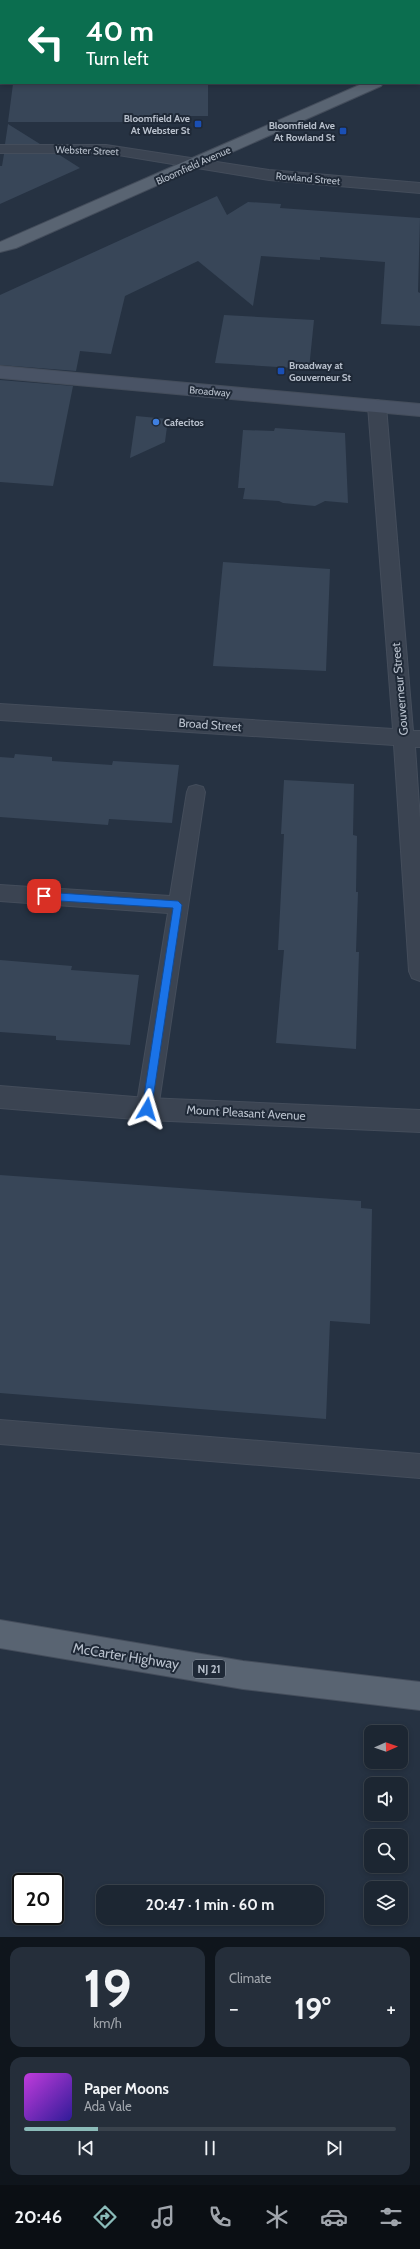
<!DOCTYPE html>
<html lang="en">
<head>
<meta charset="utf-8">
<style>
  body { margin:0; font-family:Cabin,sans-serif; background:#252e3a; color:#f1f3f6; height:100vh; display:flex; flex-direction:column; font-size:15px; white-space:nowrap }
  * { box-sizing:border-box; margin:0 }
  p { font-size:13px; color:#a0a5ac }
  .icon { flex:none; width:22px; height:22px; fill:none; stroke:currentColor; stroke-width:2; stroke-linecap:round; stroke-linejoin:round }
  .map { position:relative; height:1937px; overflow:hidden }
  .panel { display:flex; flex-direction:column; gap:10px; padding:10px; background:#0f151c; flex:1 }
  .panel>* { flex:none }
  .top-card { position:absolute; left:0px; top:0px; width:420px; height:84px; box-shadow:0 2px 6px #0003,0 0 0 1px #3a434d; background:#0b6e4f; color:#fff; overflow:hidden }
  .needle { width:26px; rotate:88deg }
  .buttons { position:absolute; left:364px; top:1725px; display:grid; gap:8px }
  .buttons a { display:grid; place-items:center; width:44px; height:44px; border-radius:8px; background:#1c2632; box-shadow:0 2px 6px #0003,0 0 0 1px #3a434d; font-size:20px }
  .speed { position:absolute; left:12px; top:1873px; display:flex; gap:8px; font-size:20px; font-weight:700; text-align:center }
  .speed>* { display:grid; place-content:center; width:52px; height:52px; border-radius:50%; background:#1c2632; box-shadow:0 2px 6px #0003,0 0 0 1px #3a434d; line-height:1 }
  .speed .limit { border:2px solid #111; border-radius:6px; background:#fff; color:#111 }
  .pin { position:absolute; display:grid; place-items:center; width:34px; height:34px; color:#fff; margin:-17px; border-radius:8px; box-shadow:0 2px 6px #0006 }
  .me { position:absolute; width:44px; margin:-22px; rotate:7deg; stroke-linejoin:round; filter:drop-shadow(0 0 3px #0008) }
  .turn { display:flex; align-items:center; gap:14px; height:84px; padding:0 20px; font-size:18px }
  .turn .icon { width:52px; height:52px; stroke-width:2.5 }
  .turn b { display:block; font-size:28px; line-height:34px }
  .big { font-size:30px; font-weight:800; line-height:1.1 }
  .panel .widget { flex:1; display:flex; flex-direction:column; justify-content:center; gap:6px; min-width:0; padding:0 14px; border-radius:12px; background:#252e3a }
  .panel .dial { align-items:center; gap:0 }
  .dial b { font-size:52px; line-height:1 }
  .song { display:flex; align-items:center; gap:12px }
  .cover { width:48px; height:48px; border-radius:6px; background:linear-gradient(135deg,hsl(290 70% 55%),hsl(250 70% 35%)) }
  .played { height:4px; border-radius:2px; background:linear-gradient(90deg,#8bbbb9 20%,#3a434d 20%) }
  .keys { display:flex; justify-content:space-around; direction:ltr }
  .heat { display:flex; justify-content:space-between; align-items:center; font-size:22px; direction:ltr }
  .panel .tiles { flex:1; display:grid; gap:10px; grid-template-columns:1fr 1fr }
  .widget:last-child { grid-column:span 2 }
  .trip { position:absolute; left:96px; top:1885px; width:228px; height:40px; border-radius:12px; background:#1c2632; box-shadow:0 2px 6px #0003,0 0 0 1px #3a434d; font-weight:800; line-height:40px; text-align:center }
  .tab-bar { display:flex; height:64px; justify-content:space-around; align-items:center; background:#0b0f14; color:#a0a5ac }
  .tab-bar .icon { width:28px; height:28px }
  .tab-bar .on { color:#8bbbb9 }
  .tab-bar b { font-size:18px; color:#f1f3f6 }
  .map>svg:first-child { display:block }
  .building { fill:#384658 }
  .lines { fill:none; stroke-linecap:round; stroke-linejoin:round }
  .service-casing { stroke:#444d5b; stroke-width:2 }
  .minor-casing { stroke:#444d5b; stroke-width:2 }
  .secondary-casing { stroke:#444d5b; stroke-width:2 }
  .primary-casing { stroke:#444d5b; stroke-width:2 }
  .service { fill:#3b4452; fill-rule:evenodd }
  .minor { fill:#3b4452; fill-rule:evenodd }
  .secondary { fill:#495365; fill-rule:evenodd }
  .primary { fill:#596472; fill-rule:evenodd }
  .route { fill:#1a73e8; stroke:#114b97 }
  .transit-dot { fill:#1a4fb4; stroke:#1f2937; stroke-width:1.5 }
  .shop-dot { fill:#3f7fe0; stroke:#1f2937; stroke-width:1.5 }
  .labels { text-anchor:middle; stroke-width:4; stroke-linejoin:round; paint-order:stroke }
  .far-poi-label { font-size:10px; font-weight:bold; fill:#b8c0cc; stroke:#1f2937; text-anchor:end }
  .far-street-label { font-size:10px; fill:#b8c0cc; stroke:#1f2937 }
  .shield { fill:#1f2937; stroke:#8a939f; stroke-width:1 }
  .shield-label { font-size:11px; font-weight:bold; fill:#b8c0cc }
  .street-label { font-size:12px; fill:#b8c0cc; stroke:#1f2937 }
  .near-street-label { font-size:14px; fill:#b8c0cc; stroke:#1f2937 }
</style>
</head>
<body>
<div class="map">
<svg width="420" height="1937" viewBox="0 0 420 1937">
  <rect width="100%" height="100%" fill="#263242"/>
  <path class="building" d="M 94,83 L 208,83 L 208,116 L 176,116 L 175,122 L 8,122 L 13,84 L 94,85 Z
    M 8,124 L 40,144 L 5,144 Z
    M 4,154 L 58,154 L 80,168 L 0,204 L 0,166 L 2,166 Z
    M 217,196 L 227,215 L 248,202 L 281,204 L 280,208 L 420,218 L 418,292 L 420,293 L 420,326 L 381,324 L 385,262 L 320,257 L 320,260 L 261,256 L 253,306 L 198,261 L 125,296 L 111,354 L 80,351 L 76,371 L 0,365 L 0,295 Z
    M 224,315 L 314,320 L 309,369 L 215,363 Z
    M 0,380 L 73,386 L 53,486 L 0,482 Z
    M 136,416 L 168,419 L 165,442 L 130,458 Z
    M 275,428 L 345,433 L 348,503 L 325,501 L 315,506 L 283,503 L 279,501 L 243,499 L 245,488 L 238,488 L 243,430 L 274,431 Z
    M 223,562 L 330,569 L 326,671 L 213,666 Z
    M 15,754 L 52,757 L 52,761 L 112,765 L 113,761 L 179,765 L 172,823 L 109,819 L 108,825 L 0,817 L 0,757 L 14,758 Z
    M 284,780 L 354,784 L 353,835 L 357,836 L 356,892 L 358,892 L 356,952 L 359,952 L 356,1049 L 276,1043 L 284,950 L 278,950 L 284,834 L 281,834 Z
    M 0,960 L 72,966 L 71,970 L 139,975 L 130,1045 L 56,1040 L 56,1036 L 0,1032 Z
    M 0,1175 L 361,1201 L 361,1208 L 372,1209 L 370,1324 L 330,1321 L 326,1419 L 0,1393 Z"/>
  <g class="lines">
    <defs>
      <path id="service" d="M 419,8 L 420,8 L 420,16 L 419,16 Z
        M 419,39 L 420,39 L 420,48 L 419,48 Z
        M 196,785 L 203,787 L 205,792 L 158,1109 L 154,1116 L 147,1119 L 140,1116 L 136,1109 L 168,913 L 0,901 L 0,885 L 170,896 L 187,792 L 189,787 Z
        M 0,1420 L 420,1454 L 420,1478 L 0,1444 Z"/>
      <path id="minor" d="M 0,145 L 106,145 L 269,170 L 420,183 L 420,193 L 269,180 L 106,153 L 0,153 Z
        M 377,400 L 383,402 L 386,406 L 413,731 L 420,731 L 420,747 L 415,747 L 420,820 L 420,981 L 412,978 L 409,971 L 394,745 L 0,720 L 0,704 L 393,729 L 368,406 L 371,402 Z
        M 0,1086 L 147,1098 L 420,1110 L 420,1132 L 147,1120 L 0,1108 Z"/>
      <path id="secondary" d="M 0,366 L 420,404 L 420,416 L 0,378 Z"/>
      <path id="primary" d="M 419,59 L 420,59 L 420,67 L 419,67 Z
        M 364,83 L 383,83 L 381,86 L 16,248 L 0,252 L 0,242 Z
        M 0,1620 L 243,1661 L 420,1682 L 420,1710 L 243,1689 L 0,1648 Z"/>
    </defs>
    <use href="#service" class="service-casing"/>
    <use href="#minor" class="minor-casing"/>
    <use href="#secondary" class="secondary-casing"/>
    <use href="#primary" class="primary-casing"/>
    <use href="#service" class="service"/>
    <use href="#minor" class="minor"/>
    <use href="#secondary" class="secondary"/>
    <use href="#primary" class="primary"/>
  </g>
  <path class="route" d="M 44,892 L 178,901 L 182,905 L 151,1112 L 147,1113 L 142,1109 L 173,908 L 44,900 L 40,896 Z"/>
  <g class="transit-dot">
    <rect x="194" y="120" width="8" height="8" rx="2"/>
    <rect x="339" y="127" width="8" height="8" rx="2"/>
    <rect x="277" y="367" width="8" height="8" rx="2"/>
  </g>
  <circle class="shop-dot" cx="156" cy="422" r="4"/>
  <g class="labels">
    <g class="far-poi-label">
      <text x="190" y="122">Bloomfield Ave<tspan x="190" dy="12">At Webster St</tspan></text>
      <text x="335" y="129">Bloomfield Ave<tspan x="335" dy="12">At Rowland St</tspan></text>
      <text x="289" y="369" text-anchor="start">Broadway at<tspan x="289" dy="12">Gouverneur St</tspan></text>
      <text x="164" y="426" text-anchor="start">Cafecitos</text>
    </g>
    <g class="far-street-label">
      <text transform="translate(87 150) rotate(2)" y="4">Webster Street</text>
      <text transform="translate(193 165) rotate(-24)" y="4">Bloomfield Avenue</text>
      <text transform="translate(308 178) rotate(5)" y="4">Rowland Street</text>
      <text transform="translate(210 391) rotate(5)" y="4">Broadway</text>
    </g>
    <rect class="shield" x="193" y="1660" width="32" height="18" rx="3"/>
    <g class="shield-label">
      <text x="209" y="1673">NJ 21</text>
    </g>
    <g class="street-label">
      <text transform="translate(400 689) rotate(-95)" y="4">Gouverneur Street</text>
      <text transform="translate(210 725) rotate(4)" y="4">Broad Street</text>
      <text transform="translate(246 1113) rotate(3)" y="4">Mount Pleasant Avenue</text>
    </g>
    <g class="near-street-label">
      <text transform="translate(126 1656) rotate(9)" y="5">McCarter Highway</text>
    </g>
  </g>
</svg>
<div class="buttons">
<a><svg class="needle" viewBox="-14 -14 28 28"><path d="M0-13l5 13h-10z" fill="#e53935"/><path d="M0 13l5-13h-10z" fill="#a0a5ac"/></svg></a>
<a><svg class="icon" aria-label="sound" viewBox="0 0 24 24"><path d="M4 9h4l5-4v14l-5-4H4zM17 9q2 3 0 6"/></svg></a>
<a><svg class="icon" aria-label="search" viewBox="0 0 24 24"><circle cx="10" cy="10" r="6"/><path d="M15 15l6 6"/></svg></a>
<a><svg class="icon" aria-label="layers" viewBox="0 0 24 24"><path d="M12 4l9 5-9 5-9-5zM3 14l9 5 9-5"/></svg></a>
</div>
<div class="speed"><div class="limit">20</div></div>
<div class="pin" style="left:44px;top:896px;background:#d93025"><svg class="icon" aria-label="arrive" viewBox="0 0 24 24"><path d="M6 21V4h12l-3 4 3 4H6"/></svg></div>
<svg class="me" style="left:147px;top:1109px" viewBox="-20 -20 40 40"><path d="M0-17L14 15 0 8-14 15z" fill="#1a73e8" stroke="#fff" stroke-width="4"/></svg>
<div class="trip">20:47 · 1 min · 60 m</div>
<div class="top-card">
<div class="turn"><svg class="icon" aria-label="left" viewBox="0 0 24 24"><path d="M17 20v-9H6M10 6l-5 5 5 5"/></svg><div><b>40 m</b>Turn left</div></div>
</div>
</div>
<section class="panel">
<div class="tiles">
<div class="widget dial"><b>19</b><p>km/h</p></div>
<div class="widget"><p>Climate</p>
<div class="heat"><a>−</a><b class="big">19°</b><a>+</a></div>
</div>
<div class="widget">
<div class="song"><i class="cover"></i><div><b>Paper Moons</b><p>Ada Vale</p></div></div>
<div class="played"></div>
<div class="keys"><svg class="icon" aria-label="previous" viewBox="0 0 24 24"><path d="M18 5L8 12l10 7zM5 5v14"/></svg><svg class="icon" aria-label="pause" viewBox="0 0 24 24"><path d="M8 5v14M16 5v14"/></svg><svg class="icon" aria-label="next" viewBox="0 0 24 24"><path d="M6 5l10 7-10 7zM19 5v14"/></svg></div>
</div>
</div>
</section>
<nav class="tab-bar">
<b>20:46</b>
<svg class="icon on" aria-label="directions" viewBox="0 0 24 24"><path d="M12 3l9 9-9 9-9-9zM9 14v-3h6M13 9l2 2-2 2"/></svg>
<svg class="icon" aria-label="music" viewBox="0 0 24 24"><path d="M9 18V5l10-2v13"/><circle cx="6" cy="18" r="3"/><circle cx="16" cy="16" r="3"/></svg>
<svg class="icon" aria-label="phone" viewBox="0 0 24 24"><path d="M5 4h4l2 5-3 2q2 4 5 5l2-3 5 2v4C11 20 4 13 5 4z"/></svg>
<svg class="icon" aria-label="climate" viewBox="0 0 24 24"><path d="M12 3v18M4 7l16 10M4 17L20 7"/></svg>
<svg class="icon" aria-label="car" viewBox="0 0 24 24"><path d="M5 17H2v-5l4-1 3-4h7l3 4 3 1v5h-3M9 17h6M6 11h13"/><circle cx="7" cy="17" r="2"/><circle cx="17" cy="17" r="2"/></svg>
<svg class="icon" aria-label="filters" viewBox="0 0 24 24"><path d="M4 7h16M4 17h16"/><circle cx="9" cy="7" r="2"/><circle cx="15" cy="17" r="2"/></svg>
</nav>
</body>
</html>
